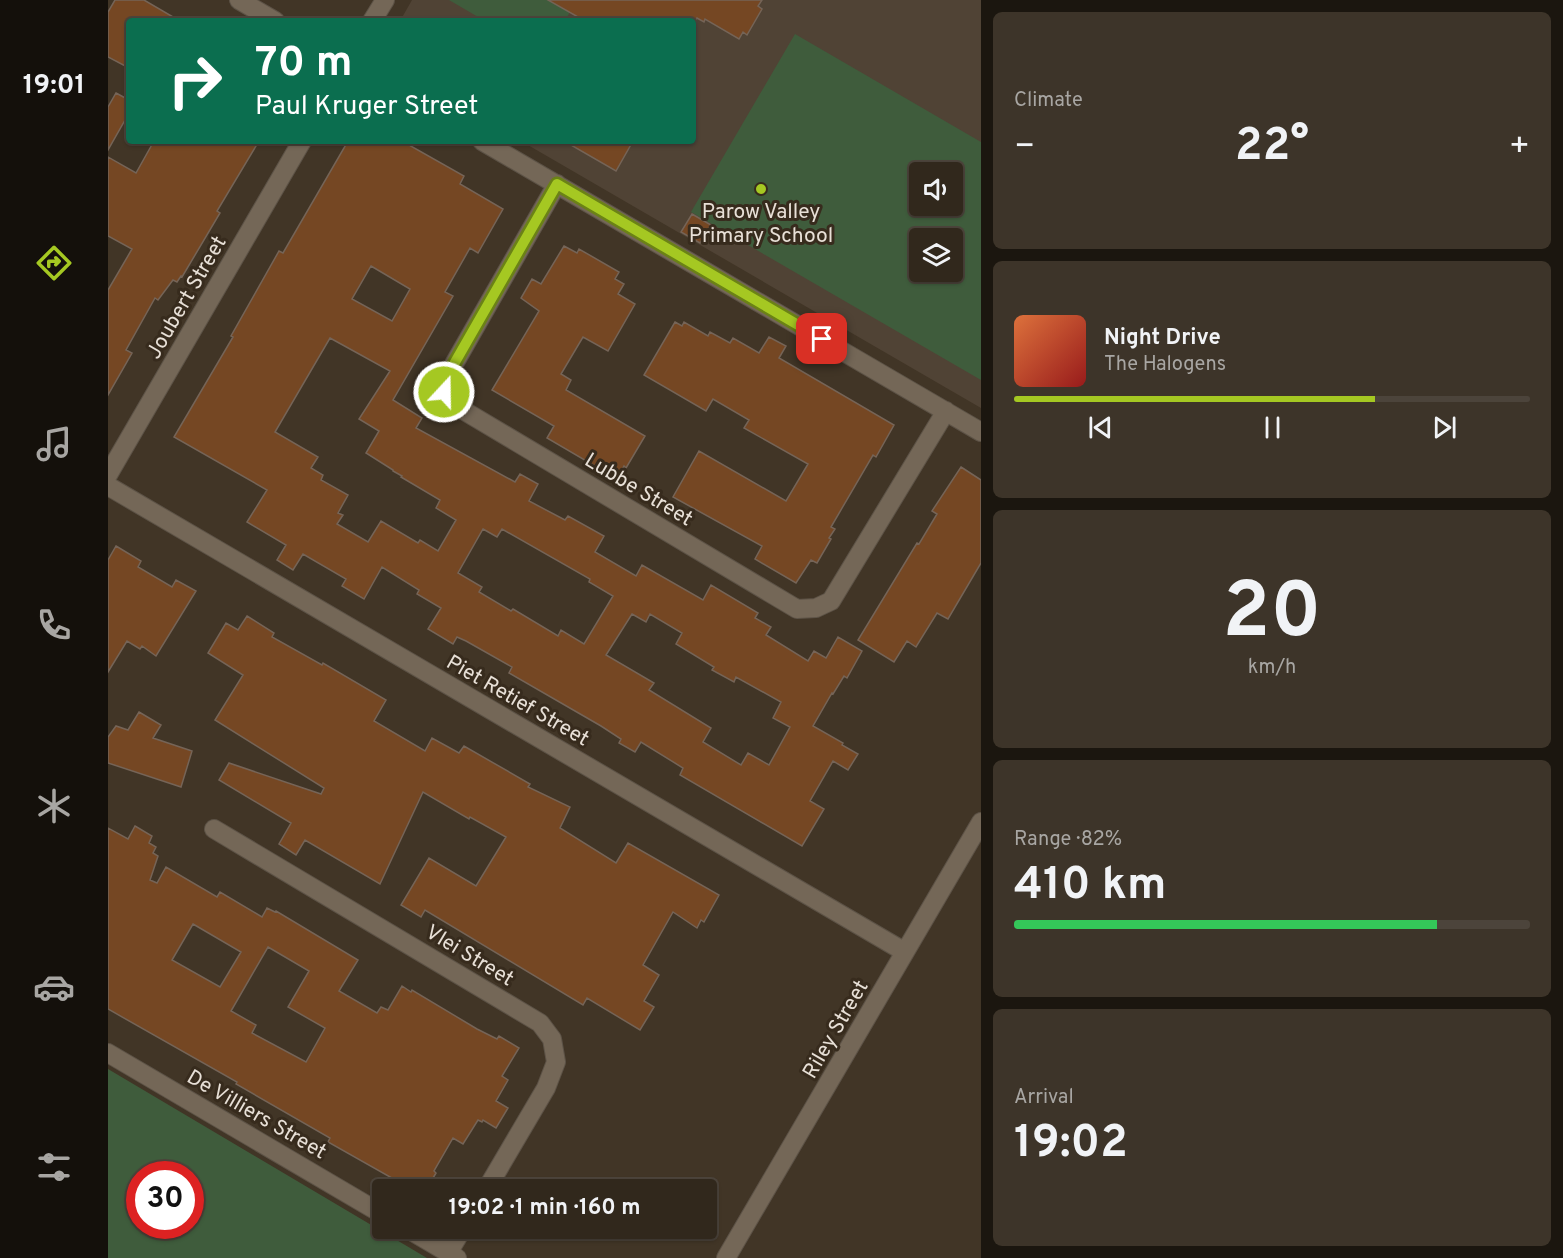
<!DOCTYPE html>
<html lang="en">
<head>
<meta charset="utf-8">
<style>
  body { margin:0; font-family:Overpass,sans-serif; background:#3d3429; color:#f1f3f6; height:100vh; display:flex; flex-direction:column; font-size:22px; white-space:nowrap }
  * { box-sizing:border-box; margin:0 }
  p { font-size:20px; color:#a8a6a3 }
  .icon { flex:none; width:33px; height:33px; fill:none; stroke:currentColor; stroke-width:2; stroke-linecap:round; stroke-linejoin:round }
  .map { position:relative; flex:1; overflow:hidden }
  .drawer { display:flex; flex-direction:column; gap:12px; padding:12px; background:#1b160f; width:582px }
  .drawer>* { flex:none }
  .hud { position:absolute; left:18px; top:18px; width:570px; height:126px; border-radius:6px; box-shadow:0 2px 4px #0004,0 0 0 2px #4c443b; background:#0b6e4f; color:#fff; overflow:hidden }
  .controls { position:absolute; left:801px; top:162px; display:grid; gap:12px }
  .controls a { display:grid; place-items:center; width:54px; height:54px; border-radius:6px; background:#31281c; box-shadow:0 2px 4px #0004,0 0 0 2px #4c443b; font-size:30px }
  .speed { position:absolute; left:18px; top:1161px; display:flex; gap:12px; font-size:30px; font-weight:700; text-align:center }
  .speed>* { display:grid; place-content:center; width:78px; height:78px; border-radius:50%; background:#31281c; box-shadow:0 2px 4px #0004,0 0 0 2px #4c443b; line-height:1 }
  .speed .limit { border:9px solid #d22; background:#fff; color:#111 }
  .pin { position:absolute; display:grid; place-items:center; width:51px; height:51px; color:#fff; margin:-26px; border-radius:12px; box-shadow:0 3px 9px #0006 }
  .me { position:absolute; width:66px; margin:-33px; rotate:21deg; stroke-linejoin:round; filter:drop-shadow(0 0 4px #0008) }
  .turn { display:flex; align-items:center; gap:21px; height:126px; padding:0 30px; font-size:27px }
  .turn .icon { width:78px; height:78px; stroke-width:2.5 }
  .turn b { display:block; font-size:42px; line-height:51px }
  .big { font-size:45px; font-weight:700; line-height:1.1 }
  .drawer .card { flex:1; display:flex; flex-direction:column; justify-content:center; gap:9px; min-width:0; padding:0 21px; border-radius:9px; background:#3d3429 }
  .drawer .dial { align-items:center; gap:0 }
  .dial b { font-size:78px; line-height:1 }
  .song { display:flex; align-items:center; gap:18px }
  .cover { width:72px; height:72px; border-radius:9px; background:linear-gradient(135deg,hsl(20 70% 55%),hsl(0 70% 35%)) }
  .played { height:6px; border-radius:3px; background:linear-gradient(90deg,#a5c822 70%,#4c443b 70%) }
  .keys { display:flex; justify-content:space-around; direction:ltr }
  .heat { display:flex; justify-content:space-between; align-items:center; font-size:33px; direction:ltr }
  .charge { height:9px; border-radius:4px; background:linear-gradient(90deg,#34c759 82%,#4c443b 0) }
  .trip { position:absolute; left:264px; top:1179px; width:345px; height:60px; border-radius:6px; background:#31281c; box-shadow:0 2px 4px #0004,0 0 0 2px #4c443b; font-weight:700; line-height:60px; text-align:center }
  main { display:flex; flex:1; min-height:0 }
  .tab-bar { display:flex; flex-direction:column; width:108px; justify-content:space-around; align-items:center; background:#14100b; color:#a8a6a3 }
  .tab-bar .icon { width:42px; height:42px }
  .tab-bar .current { color:#a5c822 }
  .tab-bar b { font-size:27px; color:#f1f3f6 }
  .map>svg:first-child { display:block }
  .education { fill:#504335; fill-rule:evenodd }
  .green { fill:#3f5c3c; fill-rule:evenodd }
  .building { fill:#754723; stroke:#756457; stroke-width:1.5; fill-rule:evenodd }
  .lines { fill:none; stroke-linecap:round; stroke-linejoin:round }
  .street-casing { stroke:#5d5347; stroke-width:20 }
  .street { stroke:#746757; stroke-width:18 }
  .route-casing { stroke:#6b8216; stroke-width:15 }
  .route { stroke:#a5c822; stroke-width:10 }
  .poi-dot { fill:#a5c822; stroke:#372b1d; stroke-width:2 }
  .labels { text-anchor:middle; stroke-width:6; stroke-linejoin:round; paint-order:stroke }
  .poi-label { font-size:21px; fill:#e8e0d7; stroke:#372b1d }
  .street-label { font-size:21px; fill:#e8e0d7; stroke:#372b1d }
</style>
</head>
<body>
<main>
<nav class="tab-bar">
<b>19:01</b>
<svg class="icon current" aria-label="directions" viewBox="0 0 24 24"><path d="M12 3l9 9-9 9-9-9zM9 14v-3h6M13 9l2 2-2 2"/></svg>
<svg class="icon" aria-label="music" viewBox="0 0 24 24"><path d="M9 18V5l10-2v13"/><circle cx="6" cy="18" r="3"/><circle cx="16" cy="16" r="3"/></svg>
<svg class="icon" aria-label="phone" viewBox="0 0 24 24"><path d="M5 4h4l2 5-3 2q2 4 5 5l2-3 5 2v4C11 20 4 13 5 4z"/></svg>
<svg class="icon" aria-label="climate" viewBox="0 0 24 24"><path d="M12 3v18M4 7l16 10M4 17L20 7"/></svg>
<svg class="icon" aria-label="car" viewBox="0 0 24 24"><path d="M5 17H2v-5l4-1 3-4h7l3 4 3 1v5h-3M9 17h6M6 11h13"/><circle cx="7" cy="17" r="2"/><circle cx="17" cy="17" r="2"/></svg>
<svg class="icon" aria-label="filters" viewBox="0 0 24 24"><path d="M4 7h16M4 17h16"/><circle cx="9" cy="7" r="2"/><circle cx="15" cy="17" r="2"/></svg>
</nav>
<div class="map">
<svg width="873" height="1258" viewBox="0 0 873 1258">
  <rect width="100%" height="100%" fill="#413526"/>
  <path class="education" d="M 304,0 L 873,0 L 873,408 L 413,141 L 585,141 L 585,21 L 292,21 ZM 812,172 L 844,172 L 844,206 L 812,206 ZM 812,238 L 844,238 L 844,272 L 812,272 Z"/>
  <path class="green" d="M 341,0 L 440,0 L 456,9 L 463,10 L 457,21 L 377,21 Z
    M 687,34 L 873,142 L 873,380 L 583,212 ZM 812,172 L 844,172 L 844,206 L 812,206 ZM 844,238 L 844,272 L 812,272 L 812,238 Z
    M 0,1069 L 319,1258 L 0,1258 ZM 32,1174 L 82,1174 L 82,1226 L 32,1226 Z"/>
  <path class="building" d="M 7,0 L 36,0 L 72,21 L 21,21 L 21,68 L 0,57 L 0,12 Z
    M 440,0 L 654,0 L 650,6 L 654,9 L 639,35 L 635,32 L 631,39 L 597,19 L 596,22 L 589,18 L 587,21 L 477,21 Z
    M 8,93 L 21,100 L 21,113 L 0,150 L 0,107 Z
    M 46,141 L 151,141 L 109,211 L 112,213 L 74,277 L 73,276 L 69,282 L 65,280 L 50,300 L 47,298 L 18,350 L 24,353 L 0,395 L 0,290 L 24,249 L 0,236 L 0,157 L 28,173 Z
    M 240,141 L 294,141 L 356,176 L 352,184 L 395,209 L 370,253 L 362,248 L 337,292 L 345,296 L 285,400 L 314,418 L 308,428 L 407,482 L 412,474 L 430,484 L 421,501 L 457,520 L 460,516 L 496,536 L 487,552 L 528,576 L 534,565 L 595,600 L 603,585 L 650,613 L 647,618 L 663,627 L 658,635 L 700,661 L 706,651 L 718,658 L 730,637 L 754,651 L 739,678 L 736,676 L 725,694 L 724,693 L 705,726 L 735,743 L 734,745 L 750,754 L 740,770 L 725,761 L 702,801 L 716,809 L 694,846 L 572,775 L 575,768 L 533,742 L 527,752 L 511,743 L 513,739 L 493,726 L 401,673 L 404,667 L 358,641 L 349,637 L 345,644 L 320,629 L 333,608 L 309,594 L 311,590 L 274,567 L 256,599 L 234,586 L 238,579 L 195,554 L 185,570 L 169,560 L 178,545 L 139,522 L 159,490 L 66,437 L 125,337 L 123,336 L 171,251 L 175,253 ZM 263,266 L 302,289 L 284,321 L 244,299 ZM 222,338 L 282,371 L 251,419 L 271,431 L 258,453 L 285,470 L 285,471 L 294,476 L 293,477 L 332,500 L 328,508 L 348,520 L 330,551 L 312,540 L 310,543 L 273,521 L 260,542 L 229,524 L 235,515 L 230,513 L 240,495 L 213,480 L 215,475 L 203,468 L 210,457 L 167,432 ZM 375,529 L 389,537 L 394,529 L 482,579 L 481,582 L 505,596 L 476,644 L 453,630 L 450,636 L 405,609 L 403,611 L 371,592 L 374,587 L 350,573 ZM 524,614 L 538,622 L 542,614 L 574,633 L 568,644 L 606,667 L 604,670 L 626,682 L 628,677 L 673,702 L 665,718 L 682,727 L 661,765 L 640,753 L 633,765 L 595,742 L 603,728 L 541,690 L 546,683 L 498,655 Z
    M 456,141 L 525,141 L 508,171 Z
    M 584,214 L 603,225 L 592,243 L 573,232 Z
    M 456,246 L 469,253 L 471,249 L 511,272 L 507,279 L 516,284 L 510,294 L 527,304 L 500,351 L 475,337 L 453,374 L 463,380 L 458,390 L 537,436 L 518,468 L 516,466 L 509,479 L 439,438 L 446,426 L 384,390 L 431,311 L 413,298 L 424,279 L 433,284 Z
    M 567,322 L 574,326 L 576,322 L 600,336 L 602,332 L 622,343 L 625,338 L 651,353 L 661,337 L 678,346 L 671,358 L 786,425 L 768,457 L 765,455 L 723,527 L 727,529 L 721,538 L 723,539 L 709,563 L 703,560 L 688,583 L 647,559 L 654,546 L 565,497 L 591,451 L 678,501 L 700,464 L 636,428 L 641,420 L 605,399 L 598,411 L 536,375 Z
    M 853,467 L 873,480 L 873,563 L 840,619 L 829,613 L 808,647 L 799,641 L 786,662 L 750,640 L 809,543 L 811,544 L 829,514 L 824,511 Z
    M 8,546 L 33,561 L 30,567 L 64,587 L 68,580 L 88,591 L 48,656 L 34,646 L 32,649 L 19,641 L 0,672 L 0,560 Z
    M 139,616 L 166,633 L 164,637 L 214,665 L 215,663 L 278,700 L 266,721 L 317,751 L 324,738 L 351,753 L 356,746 L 422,784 L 420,787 L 462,807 L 452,828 L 508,863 L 520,843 L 611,895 L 596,922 L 593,920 L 589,928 L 565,912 L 535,965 L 551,975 L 536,1001 L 546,1007 L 532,1030 L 479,998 L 475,1005 L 317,910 L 313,917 L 293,905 L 321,858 L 368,886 L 398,837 L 362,817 L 361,819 L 315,792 L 272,884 L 197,840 L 188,855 L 171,844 L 183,823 L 111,780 L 121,763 L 213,794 L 216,788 L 107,720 L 135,675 L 100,653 L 118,623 L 130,630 Z
    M 31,712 L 53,725 L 45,738 L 84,751 L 73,787 L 0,763 L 0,737 L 8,726 L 20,730 Z
    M 27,826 L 44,836 L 41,843 L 48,847 L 45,853 L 50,856 L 42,880 L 49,883 L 58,867 L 109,897 L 112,892 L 154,917 L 159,908 L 167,912 L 168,911 L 250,960 L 231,991 L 269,1013 L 273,1007 L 280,1010 L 294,986 L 303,992 L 304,990 L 369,1029 L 389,1039 L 391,1036 L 411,1048 L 394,1076 L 400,1080 L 388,1101 L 400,1108 L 388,1128 L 375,1120 L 374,1122 L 370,1120 L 355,1144 L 345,1138 L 326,1171 L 328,1173 L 318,1190 L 305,1190 L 220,1142 L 222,1138 L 128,1084 L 129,1082 L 0,1009 L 0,828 L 20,839 ZM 85,924 L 133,952 L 112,987 L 64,960 ZM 160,947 L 201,971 L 180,1007 L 217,1028 L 198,1062 L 144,1033 L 148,1025 L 123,1011 Z"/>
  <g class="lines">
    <defs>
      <path id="street" d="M 131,0 L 167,21
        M 264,21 L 277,0
        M 374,141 L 873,432
        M 449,184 L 338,378 L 336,392 L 343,403 L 689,609 L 708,608 L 723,601 L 838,411
        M 0,475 L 194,141
        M 0,486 L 797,952
        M 106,829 L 432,1023 L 444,1039 L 448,1062 L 438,1088 L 378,1190
        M 0,1053 L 274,1214
        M 298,1228 L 349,1258
        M 340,1253 L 355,1228
        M 618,1258 L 873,822"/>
    </defs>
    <use href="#street" class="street-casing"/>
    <use href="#street" class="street"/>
  </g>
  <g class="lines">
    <defs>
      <path id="route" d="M 336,392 L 338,378 L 449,184 L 714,339"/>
    </defs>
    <use href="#route" class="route-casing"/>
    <use href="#route" class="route"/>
  </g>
  <circle class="poi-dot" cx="653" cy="189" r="6"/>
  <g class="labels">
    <g class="poi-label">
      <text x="653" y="218">Parow Valley<tspan x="653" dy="24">Primary School</tspan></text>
    </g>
    <g class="street-label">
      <text transform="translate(78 297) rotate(-60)" y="7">Joubert Street</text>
      <text transform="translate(531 489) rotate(31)" y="7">Lubbe Street</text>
      <text transform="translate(410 700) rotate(30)" y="7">Piet Retief Street</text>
      <text transform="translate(362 955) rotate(31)" y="7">Vlei Street</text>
      <text transform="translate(727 1029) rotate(-60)" y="7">Riley Street</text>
      <text transform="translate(149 1114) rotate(30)" y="7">De Villiers Street</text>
    </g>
  </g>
</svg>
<div class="controls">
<a><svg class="icon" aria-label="sound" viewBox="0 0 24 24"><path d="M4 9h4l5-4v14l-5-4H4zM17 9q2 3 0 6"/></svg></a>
<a><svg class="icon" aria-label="layers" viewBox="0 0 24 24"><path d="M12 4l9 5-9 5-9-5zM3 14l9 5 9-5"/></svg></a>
</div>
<div class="speed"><div class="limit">30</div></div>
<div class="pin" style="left:714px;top:339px;background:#d93025"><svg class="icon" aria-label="arrive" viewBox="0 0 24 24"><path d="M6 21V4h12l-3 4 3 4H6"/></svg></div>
<svg class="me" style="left:336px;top:392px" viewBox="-20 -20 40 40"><circle r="17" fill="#a5c822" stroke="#fff" stroke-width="3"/><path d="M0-11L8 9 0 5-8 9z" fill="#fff"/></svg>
<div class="trip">19:02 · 1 min · 160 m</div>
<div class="hud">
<div class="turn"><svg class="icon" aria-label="right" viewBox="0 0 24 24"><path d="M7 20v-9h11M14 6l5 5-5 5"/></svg><div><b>70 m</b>Paul Kruger Street</div></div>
</div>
</div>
<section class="drawer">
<div class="card"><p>Climate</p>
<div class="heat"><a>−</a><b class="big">22°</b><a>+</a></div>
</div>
<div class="card">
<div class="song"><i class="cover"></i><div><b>Night Drive</b><p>The Halogens</p></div></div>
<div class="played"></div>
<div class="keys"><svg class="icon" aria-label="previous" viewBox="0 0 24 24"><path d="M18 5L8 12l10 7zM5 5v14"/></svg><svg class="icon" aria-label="pause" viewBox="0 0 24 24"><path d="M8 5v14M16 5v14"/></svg><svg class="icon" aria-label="next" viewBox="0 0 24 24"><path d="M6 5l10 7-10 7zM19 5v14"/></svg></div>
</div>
<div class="card dial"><b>20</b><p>km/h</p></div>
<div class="card"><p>Range · 82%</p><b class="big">410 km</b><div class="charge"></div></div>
<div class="card"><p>Arrival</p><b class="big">19:02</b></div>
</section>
</main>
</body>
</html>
